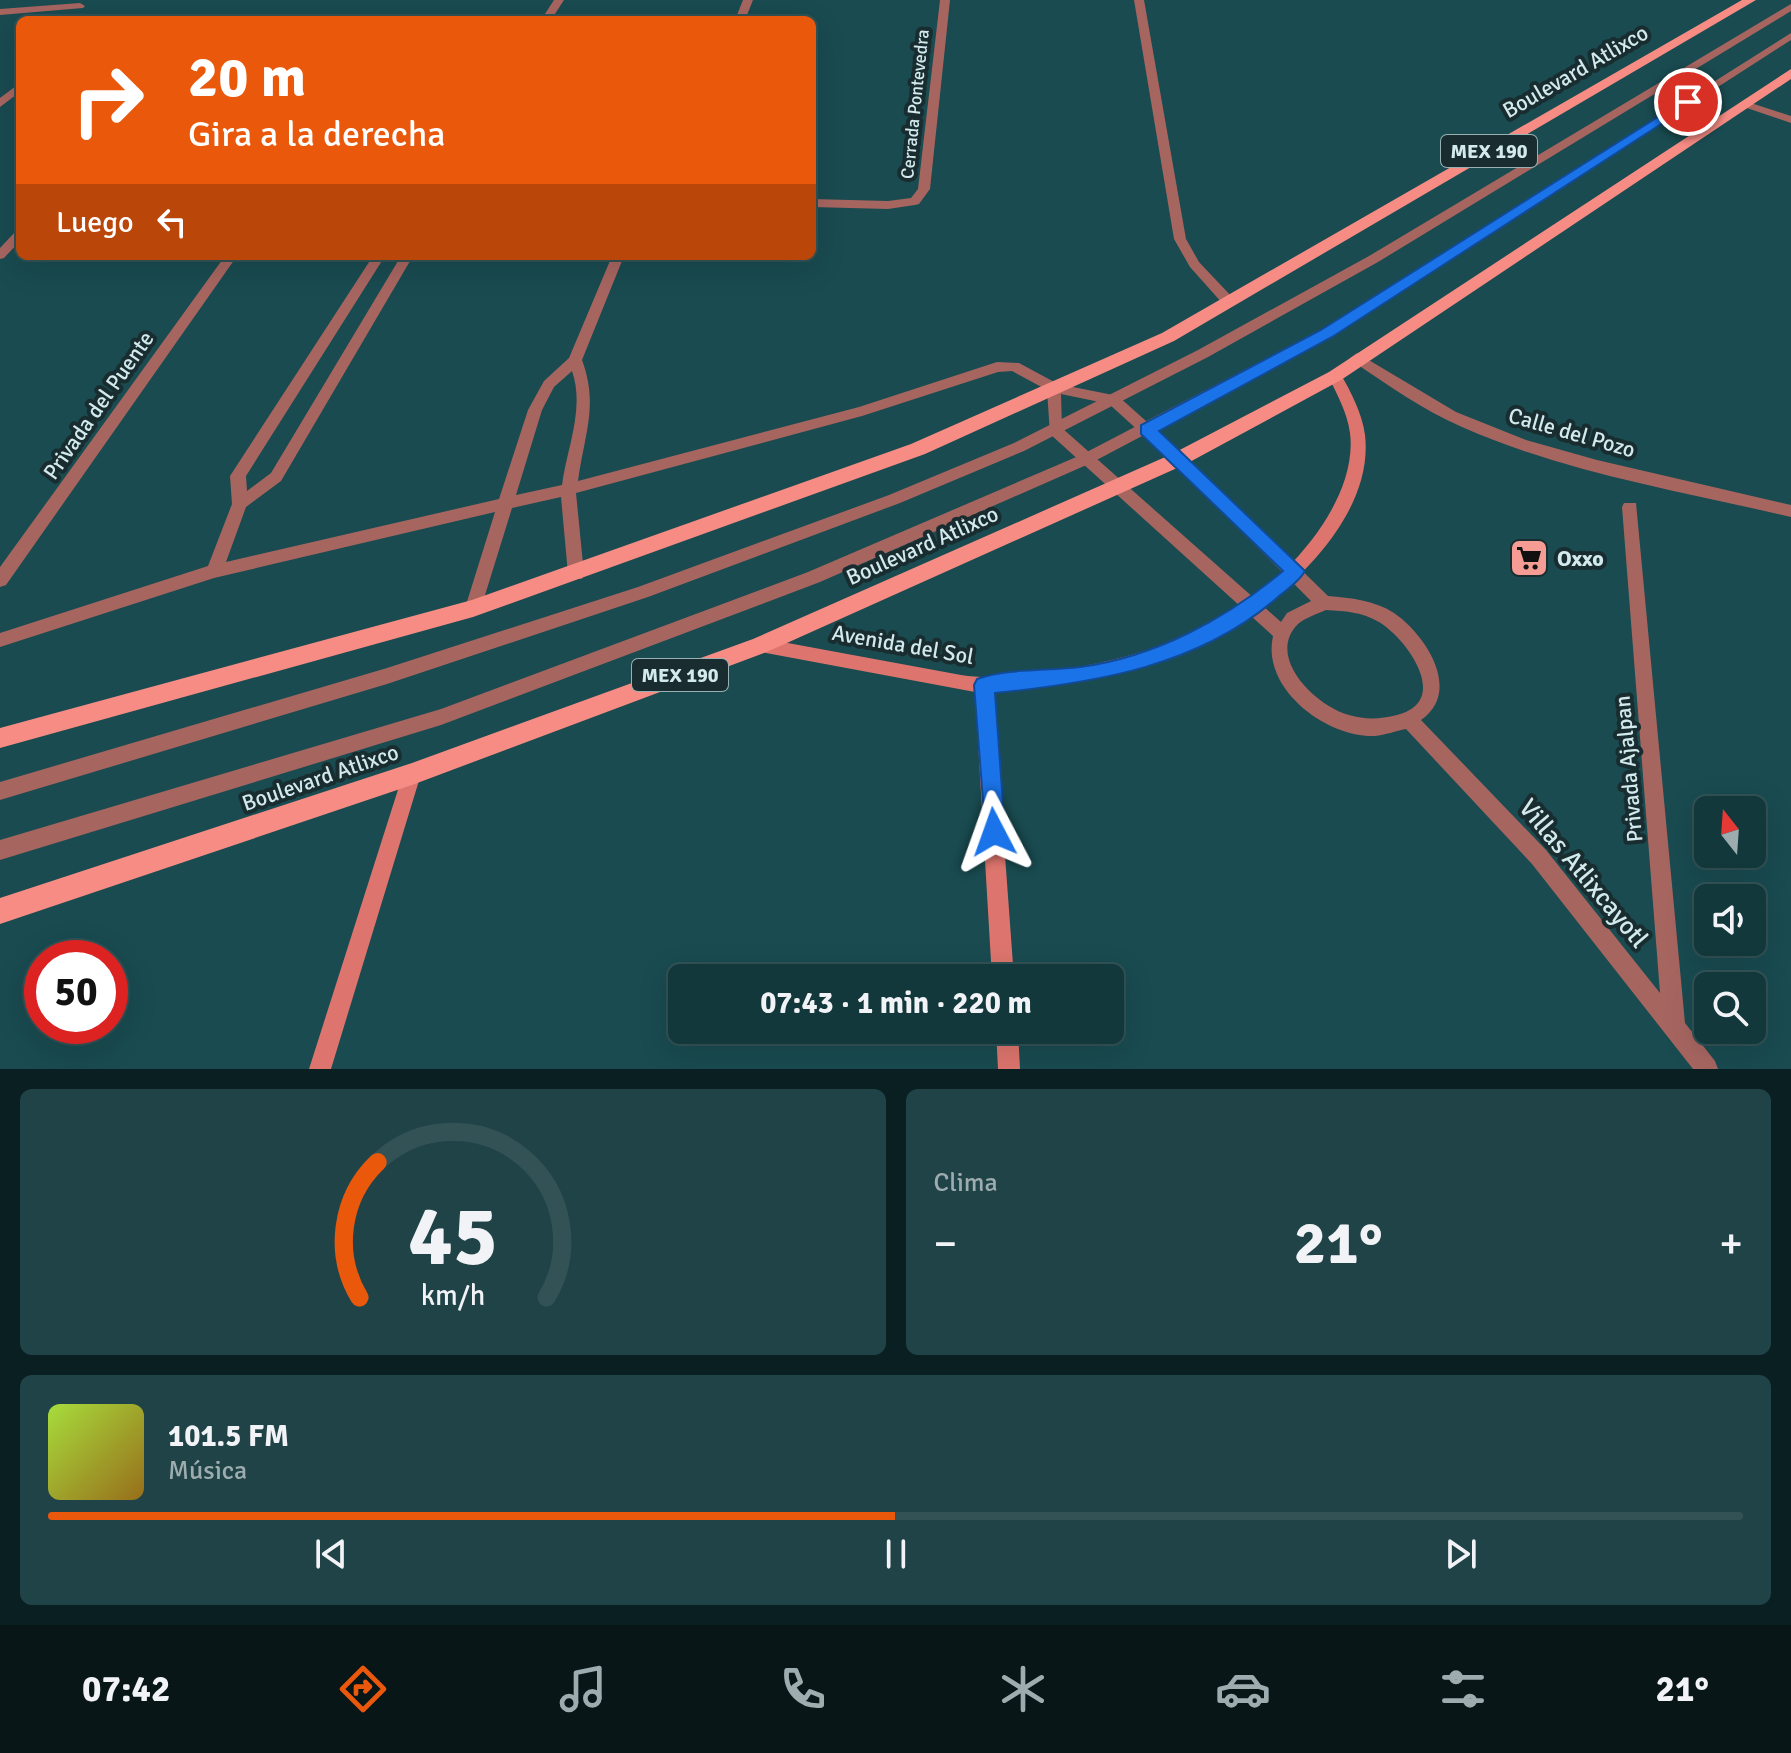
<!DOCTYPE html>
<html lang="es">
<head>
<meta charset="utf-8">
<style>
  body { margin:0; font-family:Signika,sans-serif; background:#204347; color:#f1f3f6; height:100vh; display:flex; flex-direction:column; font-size:30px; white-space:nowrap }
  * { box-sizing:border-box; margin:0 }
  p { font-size:26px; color:#9dacaf }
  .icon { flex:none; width:44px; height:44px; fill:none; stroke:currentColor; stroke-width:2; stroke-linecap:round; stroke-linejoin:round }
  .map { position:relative; height:1069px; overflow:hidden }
  .details { display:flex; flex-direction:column; gap:20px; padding:20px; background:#0a1f21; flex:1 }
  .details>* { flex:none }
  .banner { position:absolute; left:16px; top:16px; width:800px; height:244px; border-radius:12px; box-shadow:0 8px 32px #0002,0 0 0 2px #325256; background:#ea580c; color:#fff; overflow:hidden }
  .needle { width:52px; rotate:343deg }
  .tools { position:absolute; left:1694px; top:796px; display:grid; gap:16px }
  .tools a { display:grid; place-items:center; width:72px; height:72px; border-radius:12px; background:#13383c; box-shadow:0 8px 32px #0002,0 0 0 2px #325256; font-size:40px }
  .speed { position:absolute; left:24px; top:940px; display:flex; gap:16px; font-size:40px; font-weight:700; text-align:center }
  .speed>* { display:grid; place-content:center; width:104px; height:104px; border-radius:50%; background:#13383c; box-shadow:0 8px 32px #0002,0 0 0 2px #325256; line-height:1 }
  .speed .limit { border:12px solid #d22; background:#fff; color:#111 }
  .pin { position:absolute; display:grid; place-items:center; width:68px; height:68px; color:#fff; margin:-34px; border:4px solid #fff; border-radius:50%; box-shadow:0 2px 8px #0007 }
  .me { position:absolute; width:88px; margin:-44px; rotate:356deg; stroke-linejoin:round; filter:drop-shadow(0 0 6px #0008) }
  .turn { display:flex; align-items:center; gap:28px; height:168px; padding:0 40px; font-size:36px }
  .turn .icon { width:104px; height:104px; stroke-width:2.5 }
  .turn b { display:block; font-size:56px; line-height:68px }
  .then { display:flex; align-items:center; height:76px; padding:0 40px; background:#0003; gap:16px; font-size:30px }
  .big { font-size:60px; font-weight:700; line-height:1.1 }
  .details .tile { flex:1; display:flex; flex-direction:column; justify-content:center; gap:12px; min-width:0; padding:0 28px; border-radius:12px; background:#204347 }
  .details .dial { align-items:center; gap:0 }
  .dial svg { height:208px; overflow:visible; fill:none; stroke:#325256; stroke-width:7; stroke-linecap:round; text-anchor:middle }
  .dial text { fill:#f1f3f6; stroke:none }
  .song { display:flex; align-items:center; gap:24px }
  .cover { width:96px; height:96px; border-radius:12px; background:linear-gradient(135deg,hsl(80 70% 55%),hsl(40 70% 35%)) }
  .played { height:8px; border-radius:4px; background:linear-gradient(90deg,#ea580c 50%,#325256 50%) }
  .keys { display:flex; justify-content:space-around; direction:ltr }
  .heat { display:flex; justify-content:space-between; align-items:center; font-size:44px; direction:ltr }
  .details .tiles { flex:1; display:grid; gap:20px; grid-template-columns:1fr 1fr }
  .tile:last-child { grid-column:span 2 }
  .trip { position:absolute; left:668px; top:964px; width:456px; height:80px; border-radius:12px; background:#13383c; box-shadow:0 8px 32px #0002,0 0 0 2px #325256; font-weight:700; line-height:80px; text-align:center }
  .tabs { display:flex; height:128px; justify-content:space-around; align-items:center; background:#081618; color:#9dacaf }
  .tabs .icon { width:56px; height:56px }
  .tabs .current { color:#ea580c }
  .tabs b { font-size:36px; color:#f1f3f6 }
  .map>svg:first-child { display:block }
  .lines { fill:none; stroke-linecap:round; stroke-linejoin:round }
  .lane { fill:#a76560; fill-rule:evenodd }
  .street { fill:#a76560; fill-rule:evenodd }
  .secondary { fill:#dd756e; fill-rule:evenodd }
  .primary { fill:#f78c84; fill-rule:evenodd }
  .route { fill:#1a73e8; stroke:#114b97; stroke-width:2 }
  .labels { text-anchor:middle; stroke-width:8; stroke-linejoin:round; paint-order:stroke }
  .far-street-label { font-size:18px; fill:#d2eaed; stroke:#192d30 }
  .shield { fill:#192d30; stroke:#9ab1b4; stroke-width:2 }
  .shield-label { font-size:20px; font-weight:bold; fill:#d2eaed }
  .street-label { font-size:22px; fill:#d2eaed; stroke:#192d30 }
  .poi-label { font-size:22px; font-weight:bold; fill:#d2eaed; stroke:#192d30; text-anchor:start }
  .near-street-label { font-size:26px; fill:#d2eaed; stroke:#192d30 }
</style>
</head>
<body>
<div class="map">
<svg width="1791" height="1069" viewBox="0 0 1791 1069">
  <rect width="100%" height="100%" fill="#194b50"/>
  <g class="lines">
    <path class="lane" d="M 1134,0 L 1144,0 L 1186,239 L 1199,262 L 1233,298 L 1233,304 L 1223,304 L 1190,267 L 1174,239 Z
      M 1791,4 L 1791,11 L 1378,262 L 1208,357 L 1024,451 L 900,503 L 648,597 L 387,684 L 0,800 L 0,782 L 387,668 L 638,587 L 889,495 L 1014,443 L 1198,350 L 1369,256 Z
      M 1791,33 L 1791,40 L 1331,336 L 1091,463 L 820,582 L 441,725 L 0,860 L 0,840 L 441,709 L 808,572 L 1081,455 L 1321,330 Z
      M 20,83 L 20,92 L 0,107 L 0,98 Z
      M 1745,101 L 1791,116 L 1791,123 L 1741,106 L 1741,102 Z
      M 20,230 L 20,241 L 4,258 L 0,259 L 0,248 L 16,231 Z"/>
    <path class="street" d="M 554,0 L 564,0 L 551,20 L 541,20 Z
      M 743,0 L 753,0 L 745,20 L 735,20 Z
      M 940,0 L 950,0 L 930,189 L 919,204 L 915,205 L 888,209 L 812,207 L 812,199 L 888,201 L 911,198 L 918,189 Z
      M 80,3 L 85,6 L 83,8 L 0,15 L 0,9 Z
      M 225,256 L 237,256 L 6,585 L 0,587 L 0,567 Z
      M 373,256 L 385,256 L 246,476 L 247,491 L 271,473 L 401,256 L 413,256 L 281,481 L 246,507 L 226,562 L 499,499 L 528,410 L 544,381 L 569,358 L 612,256 L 624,256 L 582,360 C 599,406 584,435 578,481 L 859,407 L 997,362 L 1019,363 L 1058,384 L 1118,396 L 1184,455 L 1328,596 C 1351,598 1374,600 1394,613 C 1425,634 1463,691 1421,720 L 1546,850 L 1660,993 L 1622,507 L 1624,503 L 1636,503 L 1685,1023 L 1715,1061 L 1718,1069 L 1693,1069 L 1532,864 L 1406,729 C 1396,731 1385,735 1375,736 C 1327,738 1261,689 1273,636 L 1050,434 L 1047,390 L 1012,371 L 998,372 L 862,416 L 576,493 L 584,574 L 582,579 L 570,579 L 568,574 L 561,497 L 512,508 L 481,608 L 479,613 L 473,615 L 467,613 L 465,608 L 495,512 L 214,578 L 0,647 L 0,633 L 208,566 L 232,504 L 230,476 ZM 572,371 C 585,409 567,447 562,485 L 516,495 L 542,410 L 554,387 ZM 1061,394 L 1109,404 L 1174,463 L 1311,601 L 1287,613 L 1281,622 L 1062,428 ZM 1326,610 C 1345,611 1362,612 1379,622 C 1407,639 1452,701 1397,715 C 1380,719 1366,720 1349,715 C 1316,706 1265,657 1298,624 C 1305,618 1317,614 1326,610 Z
      M 1357,353 L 1456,412 L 1526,440 L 1597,460 L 1791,505 L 1791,517 C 1681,491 1566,473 1462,427 C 1423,410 1388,385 1352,361 L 1350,358 Z"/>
    <path class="secondary" d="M 1335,371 L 1340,373 C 1351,392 1362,413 1365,435 C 1376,530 1257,624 1179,655 C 1120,678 1056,688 993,692 L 1014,978 L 992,978 L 975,692 L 761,652 L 755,650 L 752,645 L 755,640 L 761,638 L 961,675 C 991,680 1022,675 1052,671 C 1156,658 1263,615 1323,524 C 1340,498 1354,465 1350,433 C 1347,412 1337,394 1328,376 Z
      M 412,765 L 419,768 L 421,774 L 331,1069 L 309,1069 L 403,774 L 405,768 Z
      M 996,1030 L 1018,1030 L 1020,1069 L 998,1069 Z"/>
    <path class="primary" d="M 1742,0 L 1756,0 L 1174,341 L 925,454 L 473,617 L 0,748 L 0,728 L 472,600 L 911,444 L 1162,333 Z
      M 1791,69 L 1791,79 L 1341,380 L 1186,464 L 769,651 L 412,785 L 0,924 L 0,898 L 412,763 L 753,639 L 1172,454 L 1329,372 Z"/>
  </g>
  <path class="route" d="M 1688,98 L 1694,102 L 1692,104 L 1332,337 L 1159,431 L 1305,571 C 1299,582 1287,589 1278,597 C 1200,666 1095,683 995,693 L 1005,832 L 1002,839 L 994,842 L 986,839 L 974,685 L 977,679 C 1008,668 1048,671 1080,667 C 1155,657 1226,619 1283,571 L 1141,434 L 1141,425 L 1321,330 Z"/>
  <defs>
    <symbol id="supermarket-square" viewBox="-11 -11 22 22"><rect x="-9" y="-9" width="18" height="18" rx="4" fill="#f59c94" stroke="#192d30"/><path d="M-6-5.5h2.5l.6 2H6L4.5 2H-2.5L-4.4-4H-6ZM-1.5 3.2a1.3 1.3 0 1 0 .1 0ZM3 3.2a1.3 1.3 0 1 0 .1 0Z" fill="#111"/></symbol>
  </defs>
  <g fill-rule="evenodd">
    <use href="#supermarket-square" x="1507" y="536" width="44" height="44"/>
  </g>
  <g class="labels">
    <g class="far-street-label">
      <text transform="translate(915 104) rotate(-84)" y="6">Cerrada Pontevedra</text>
    </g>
    <g class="shield">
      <rect x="1441" y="135" width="96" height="32" rx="6"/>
      <rect x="632" y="659" width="96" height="32" rx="6"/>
    </g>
    <g class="shield-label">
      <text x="1489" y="158">MEX 190</text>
      <text x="680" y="682">MEX 190</text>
    </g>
    <g class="street-label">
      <text transform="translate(1575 71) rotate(-30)" y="8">Boulevard Atlixco</text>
      <text transform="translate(98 405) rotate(-55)" y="8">Privada del Puente</text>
      <text transform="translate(1572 432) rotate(16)" y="8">Calle del Pozo</text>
      <text transform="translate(922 545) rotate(-24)" y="8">Boulevard Atlixco</text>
      <text transform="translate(903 644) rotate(10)" y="8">Avenida del Sol</text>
      <text transform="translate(1628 769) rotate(-95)" y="8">Privada Ajalpan</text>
      <text transform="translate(320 777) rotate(-19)" y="8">Boulevard Atlixco</text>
    </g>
    <g class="poi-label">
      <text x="1557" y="566">Oxxo</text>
    </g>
    <g class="near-street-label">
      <text transform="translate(1584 873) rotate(50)" y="9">Villas Atlixcayotl</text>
    </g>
  </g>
</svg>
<div class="tools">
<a><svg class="needle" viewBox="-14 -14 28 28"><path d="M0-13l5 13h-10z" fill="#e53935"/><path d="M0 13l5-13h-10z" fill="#9dacaf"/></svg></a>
<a><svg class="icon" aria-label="sound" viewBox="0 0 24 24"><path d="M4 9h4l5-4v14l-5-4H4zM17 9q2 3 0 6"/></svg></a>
<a><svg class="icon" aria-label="search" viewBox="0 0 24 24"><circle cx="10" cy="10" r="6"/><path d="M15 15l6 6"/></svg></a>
</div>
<div class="speed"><div class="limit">50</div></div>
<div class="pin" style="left:1688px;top:102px;background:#d93025"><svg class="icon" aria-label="arrive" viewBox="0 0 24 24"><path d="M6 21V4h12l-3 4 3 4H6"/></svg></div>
<svg class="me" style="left:994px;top:832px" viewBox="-20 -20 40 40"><path d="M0-17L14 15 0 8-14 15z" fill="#1a73e8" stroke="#fff" stroke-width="4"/></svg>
<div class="trip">07:43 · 1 min · 220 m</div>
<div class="banner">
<div class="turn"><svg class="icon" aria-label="right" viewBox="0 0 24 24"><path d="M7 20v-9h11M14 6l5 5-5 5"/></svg><div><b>20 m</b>Gira a la derecha</div></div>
<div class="then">Luego<svg class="icon" aria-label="left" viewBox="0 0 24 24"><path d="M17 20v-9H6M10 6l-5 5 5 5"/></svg></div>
</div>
</div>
<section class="details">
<div class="tiles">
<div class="tile dial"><svg viewBox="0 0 100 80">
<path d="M14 69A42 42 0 1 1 86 69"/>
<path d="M14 69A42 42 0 0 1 21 17" stroke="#ea580c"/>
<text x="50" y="56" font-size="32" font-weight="700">45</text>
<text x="50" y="72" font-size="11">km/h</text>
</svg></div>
<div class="tile"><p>Clima</p>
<div class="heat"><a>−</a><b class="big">21°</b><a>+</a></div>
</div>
<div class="tile">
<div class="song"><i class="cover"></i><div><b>101.5 FM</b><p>Música</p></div></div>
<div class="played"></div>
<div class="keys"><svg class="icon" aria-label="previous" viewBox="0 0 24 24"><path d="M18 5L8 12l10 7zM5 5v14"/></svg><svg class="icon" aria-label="pause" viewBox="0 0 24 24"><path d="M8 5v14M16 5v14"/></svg><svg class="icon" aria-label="next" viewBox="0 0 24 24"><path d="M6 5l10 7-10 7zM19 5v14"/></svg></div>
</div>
</div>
</section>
<nav class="tabs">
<b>07:42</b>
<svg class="icon current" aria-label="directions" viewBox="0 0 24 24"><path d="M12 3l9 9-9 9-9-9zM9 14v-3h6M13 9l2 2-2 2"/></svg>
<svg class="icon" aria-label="music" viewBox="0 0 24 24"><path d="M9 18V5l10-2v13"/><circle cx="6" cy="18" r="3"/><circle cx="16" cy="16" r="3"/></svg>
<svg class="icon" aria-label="phone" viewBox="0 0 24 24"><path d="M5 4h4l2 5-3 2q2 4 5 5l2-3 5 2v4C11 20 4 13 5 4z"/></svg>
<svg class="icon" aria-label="climate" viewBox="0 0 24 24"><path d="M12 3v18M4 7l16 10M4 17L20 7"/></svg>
<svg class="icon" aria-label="car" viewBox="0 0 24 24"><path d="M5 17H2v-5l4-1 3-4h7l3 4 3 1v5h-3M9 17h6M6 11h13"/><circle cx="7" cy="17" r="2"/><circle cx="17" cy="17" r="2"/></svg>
<svg class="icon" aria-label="filters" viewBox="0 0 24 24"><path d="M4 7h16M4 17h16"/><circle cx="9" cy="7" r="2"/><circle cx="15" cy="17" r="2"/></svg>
<b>21°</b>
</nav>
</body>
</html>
